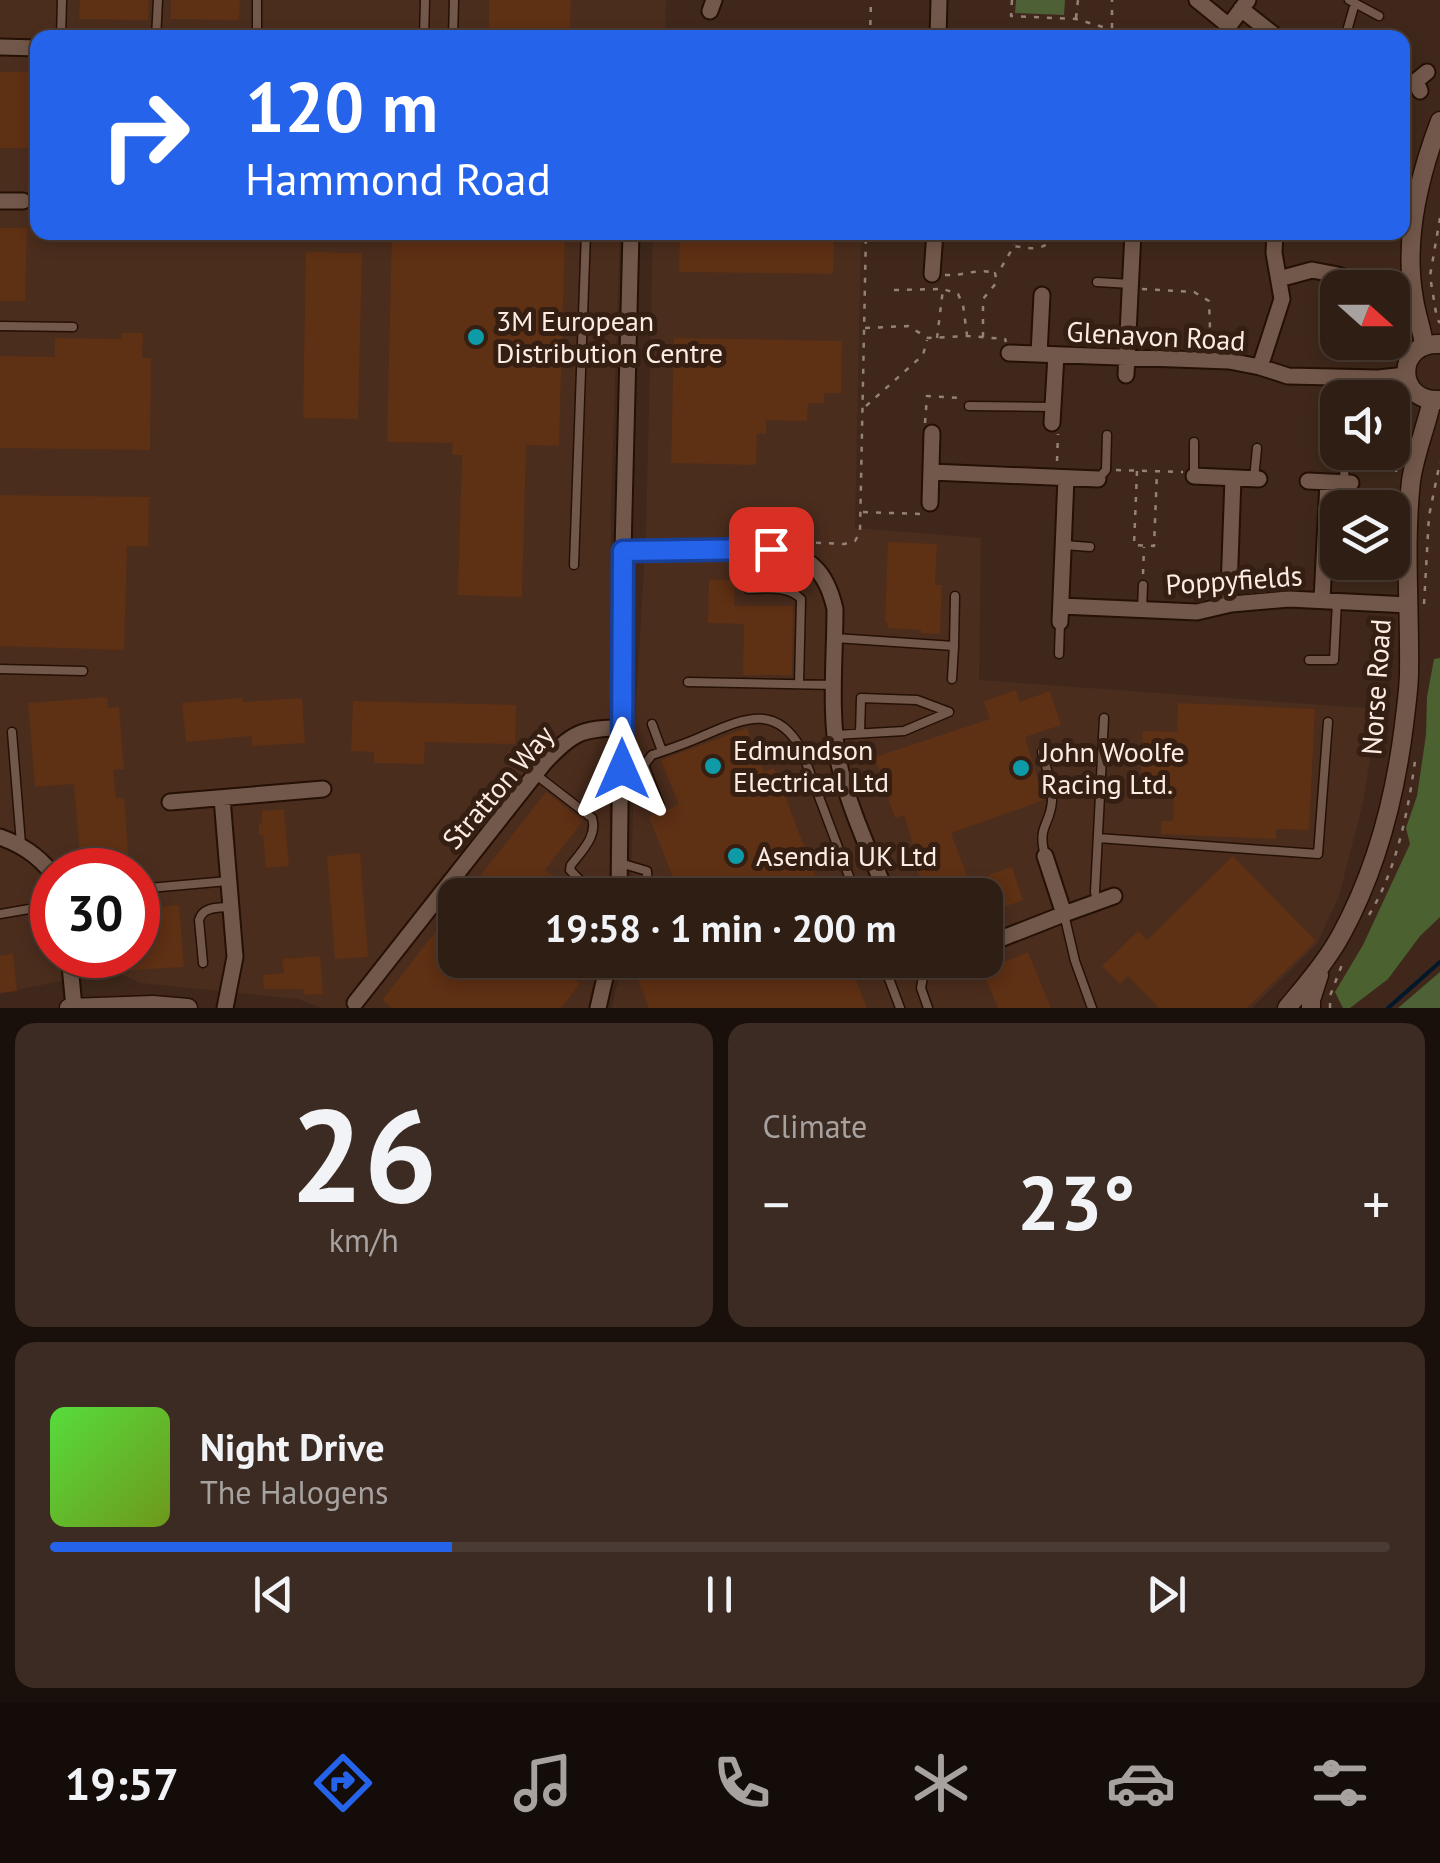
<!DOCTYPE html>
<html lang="en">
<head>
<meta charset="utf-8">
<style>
  body { margin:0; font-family:"PT Sans",sans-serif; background:#3b2b22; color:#f1f3f6; height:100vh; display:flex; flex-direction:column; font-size:38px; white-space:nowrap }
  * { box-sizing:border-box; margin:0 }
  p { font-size:32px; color:#a7a2a0 }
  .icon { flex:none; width:55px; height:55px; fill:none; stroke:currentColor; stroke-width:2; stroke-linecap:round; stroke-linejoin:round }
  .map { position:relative; height:1008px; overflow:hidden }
  .details { display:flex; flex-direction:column; gap:15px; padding:15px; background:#1a100b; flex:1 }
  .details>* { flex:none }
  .guide { position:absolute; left:30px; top:30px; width:1380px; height:210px; border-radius:20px; box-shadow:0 5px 15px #0003,0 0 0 2px #4a3c34; background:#2563eb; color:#fff; overflow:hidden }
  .needle { width:65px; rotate:111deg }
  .buttons { position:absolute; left:1320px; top:270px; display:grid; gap:20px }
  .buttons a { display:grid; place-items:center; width:90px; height:90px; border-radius:20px; background:#2f1e14; box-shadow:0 5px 15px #0003,0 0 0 2px #4a3c34; font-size:50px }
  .speed { position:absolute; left:30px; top:848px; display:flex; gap:20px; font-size:50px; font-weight:700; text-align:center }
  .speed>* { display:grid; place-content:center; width:130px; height:130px; border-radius:50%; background:#2f1e14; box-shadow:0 5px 15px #0003,0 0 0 2px #4a3c34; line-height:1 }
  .speed .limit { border:15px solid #d22; background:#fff; color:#111 }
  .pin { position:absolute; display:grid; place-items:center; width:85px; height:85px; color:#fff; margin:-42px; border-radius:20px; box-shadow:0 5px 15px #0006 }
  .me { position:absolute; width:110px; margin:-55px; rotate:0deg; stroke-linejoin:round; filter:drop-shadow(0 0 8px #0008) }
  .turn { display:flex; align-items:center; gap:35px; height:210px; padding:0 50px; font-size:45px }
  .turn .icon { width:130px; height:130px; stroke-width:2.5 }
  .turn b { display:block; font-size:70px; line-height:85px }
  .big { font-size:75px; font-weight:700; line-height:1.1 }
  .details .card { flex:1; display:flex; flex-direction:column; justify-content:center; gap:15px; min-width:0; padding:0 35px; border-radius:20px; background:#3b2b22 }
  .details .dial { align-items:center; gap:0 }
  .dial b { font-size:130px; line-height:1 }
  .song { display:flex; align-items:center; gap:30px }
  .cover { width:120px; height:120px; border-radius:15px; background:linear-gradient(135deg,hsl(110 70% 55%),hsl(80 70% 35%)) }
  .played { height:10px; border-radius:5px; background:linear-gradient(90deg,#2563eb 30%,#4a3c34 30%) }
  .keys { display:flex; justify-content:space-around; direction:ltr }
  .heat { display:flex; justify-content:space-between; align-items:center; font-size:55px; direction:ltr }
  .details .tiles { flex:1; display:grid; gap:15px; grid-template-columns:1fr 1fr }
  .card:last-child { grid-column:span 2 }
  .trip { position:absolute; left:438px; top:878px; width:565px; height:100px; border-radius:20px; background:#2f1e14; box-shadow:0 5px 15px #0003,0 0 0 2px #4a3c34; font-weight:700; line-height:100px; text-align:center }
  .tabs { display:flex; height:160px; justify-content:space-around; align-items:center; background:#130c08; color:#a7a2a0 }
  .tabs .icon { width:70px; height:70px }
  .tabs .on { color:#2563eb }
  .tabs b { font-size:45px; color:#f1f3f6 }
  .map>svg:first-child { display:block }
  .built { fill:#4b2d1d; fill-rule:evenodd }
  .green { fill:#4d6036 }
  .forest { fill:#4b6130 }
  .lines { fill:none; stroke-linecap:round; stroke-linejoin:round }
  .stream { stroke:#03172a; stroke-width:4 }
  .building { fill:#5e3014 }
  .service-casing { stroke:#251005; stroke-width:11 }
  .minor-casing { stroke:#251005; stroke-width:19 }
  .tertiary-casing { stroke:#251005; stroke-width:21 }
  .path { stroke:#958277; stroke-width:2.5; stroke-dasharray:5 8; stroke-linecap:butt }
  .service { stroke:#72584a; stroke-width:8 }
  .minor { stroke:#72584a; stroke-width:15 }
  .tertiary { stroke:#72584a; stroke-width:18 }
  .route-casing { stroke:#184099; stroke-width:25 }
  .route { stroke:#2563eb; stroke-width:18 }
  .culture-dot { fill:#0f9aa8; stroke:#351e12; stroke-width:4 }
  .labels { text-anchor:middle; stroke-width:10; stroke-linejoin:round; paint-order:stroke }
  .poi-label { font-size:28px; fill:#fcece4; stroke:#351e12; text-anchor:start }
  .street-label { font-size:28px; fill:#fcece4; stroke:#351e12 }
</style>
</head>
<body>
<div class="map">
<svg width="1440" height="1008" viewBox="0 0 1440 1008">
  <rect width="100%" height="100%" fill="#3f281b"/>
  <path class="built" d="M 0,0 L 666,0 L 665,37 L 38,38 L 38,232 L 620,233 L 611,502 L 609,895 L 455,895 L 455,960 L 599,960 L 588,1008 L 321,1008 L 298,999 L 141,983 L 113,971 L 0,993 ZM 52,870 L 138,870 L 138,955 L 52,955 Z
    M 653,233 L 861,233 L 855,528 L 981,538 L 979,680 L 1378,709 L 1363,802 L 1339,896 L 1317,944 L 1252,1008 L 612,1008 L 622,960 L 985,960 L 985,895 L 631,895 L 635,721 L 646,536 Z"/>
  <path class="green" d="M 1016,0 L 1065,0 L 1064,15 L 1015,13 Z
    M 1440,972 L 1440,1008 L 1398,1008 Z"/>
  <path class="forest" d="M 1440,658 L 1440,917 L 1420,936 L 1388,979 L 1350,1008 L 1343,1008 L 1335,992 L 1363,945 L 1410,844 L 1406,828 L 1417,796 L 1426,735 L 1427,697 L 1434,659 Z"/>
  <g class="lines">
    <path class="stream" d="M 1388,1008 L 1440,962"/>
  </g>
  <path class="building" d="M 80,0 L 149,0 L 148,20 L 79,19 Z
    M 171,0 L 240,0 L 239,20 L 171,19 Z
    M 489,0 L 571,0 L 570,33 L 489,31 Z
    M 0,72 L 29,72 L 28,148 L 0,148 Z
    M 0,228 L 27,228 L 25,301 L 0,301 Z
    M 392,232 L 565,232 L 559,446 L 526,445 L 522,597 L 458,595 L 462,455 L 452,455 L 453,443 L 387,442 Z
    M 680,232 L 834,232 L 833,274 L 679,272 Z
    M 306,252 L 362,253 L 358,419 L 303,418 Z
    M 122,333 L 143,333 L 142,358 L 151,358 L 150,450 L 0,448 L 0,356 L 55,357 L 55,338 L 122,339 Z
    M 674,338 L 842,341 L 841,393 L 824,393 L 824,403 L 808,403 L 807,421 L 766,420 L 766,434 L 757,433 L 756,465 L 671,463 Z
    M 0,495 L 149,497 L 148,546 L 127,546 L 124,650 L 0,646 Z
    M 888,542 L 937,544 L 935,585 L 942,585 L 940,634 L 921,633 L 921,630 L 888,628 L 888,623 L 885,623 Z
    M 709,580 L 735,580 L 734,606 L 793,606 L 792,675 L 743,675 L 744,624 L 708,623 Z
    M 1016,690 L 1019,702 L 1050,691 L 1061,725 L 1025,737 L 1044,800 L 951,833 L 974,895 L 936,895 L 930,878 L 921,882 L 913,859 L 917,857 L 904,815 L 895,818 L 875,757 L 990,719 L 984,701 Z
    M 107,697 L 108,708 L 119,707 L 124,769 L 113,770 L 116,798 L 124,798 L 129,866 L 81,870 L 74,784 L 35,787 L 28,703 Z
    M 242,698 L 243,702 L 302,698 L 305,743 L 252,746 L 252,736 L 186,742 L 182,703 Z
    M 353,701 L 516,705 L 515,744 L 425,742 L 424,764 L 374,763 L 374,752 L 351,751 Z
    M 1178,703 L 1315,709 L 1309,830 L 1276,829 L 1276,839 L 1161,834 L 1162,821 L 1173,821 L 1174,793 L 1140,792 L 1143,731 L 1177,732 Z
    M 747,728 L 764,772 L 774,768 L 823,895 L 680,895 L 649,817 L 679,805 L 661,760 Z
    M 546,792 L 583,821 L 545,870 L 577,895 L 465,895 Z
    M 284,809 L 289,866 L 266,868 L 263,835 L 259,835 L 259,824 L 262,823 L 262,811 Z
    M 360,853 L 368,957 L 335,959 L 327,856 Z
    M 1233,856 L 1316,941 L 1247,1008 L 1159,1008 L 1128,976 L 1120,984 L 1102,966 L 1138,931 L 1147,940 Z
    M 1012,867 L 1023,900 L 999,909 L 988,875 Z
    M 179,905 L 184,967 L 113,971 L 111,955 L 138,955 L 138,909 Z
    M 455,907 L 455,960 L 550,960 L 580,984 L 561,1008 L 392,1008 L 382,1000 Z
    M 1028,952 L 1051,1008 L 998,1008 L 983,971 Z
    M 13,954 L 17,991 L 0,993 L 0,956 Z
    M 320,956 L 323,994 L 304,995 L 303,989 L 264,989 L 263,975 L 284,973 L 282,959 Z
    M 682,960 L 848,960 L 867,1008 L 649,1008 L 637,977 Z"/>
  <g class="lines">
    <defs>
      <path id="service" d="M 1349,0 L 1379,16
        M 61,38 L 62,0
        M 156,38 L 158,0
        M 257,38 L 257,0
        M 424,38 L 425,0
        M 453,38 L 454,0
        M 1345,38 L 1355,3
        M 1097,282 L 1131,284
        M 0,326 L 73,327
        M 969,406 L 1052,407
        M 1194,476 L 1194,442
        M 1098,479 L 1106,470 L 1107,435
        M 1254,479 L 1257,448
        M 1344,483 L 1345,452
        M 1064,545 L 1090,547
        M 574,565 L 586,232
        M 748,589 C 766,589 788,585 801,599 L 799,683
        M 1142,610 L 1143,585
        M 835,638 L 954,646 L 952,679
        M 954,646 L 955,596
        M 1059,654 L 1060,622
        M 1309,660 L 1334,660 L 1337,601
        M 0,669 L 83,671
        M 688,682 L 835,685
        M 652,724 L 662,751
        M 12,732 L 21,844
        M 835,735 L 904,731 L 949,712 L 917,700 L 861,698 L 860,733
        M 1042,752 C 1046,768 1053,785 1052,801 C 1050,827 1037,824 1045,856
        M 644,765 L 659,804
        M 622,769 L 644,765 L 652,755 C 670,749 688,743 705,735 C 743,719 776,703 801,749 L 856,895
        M 535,774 L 592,818 C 598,836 581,852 571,865 L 570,870 L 594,895
        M 1098,838 L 1318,854 L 1328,722
        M 620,863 L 647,871 L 648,895
        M 138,889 L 228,881
        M 1097,902 L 1095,892 L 1104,718
        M 0,914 L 52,905
        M 1064,914 L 1075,961 L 1092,1008
        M 882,960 L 900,1008
        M 926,960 L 921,988 L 928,1008
        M 203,963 L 199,920 C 203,906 218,908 231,907"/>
      <path id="minor" d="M 1197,0 L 1229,26
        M 1241,9 L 1278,38
        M 710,11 L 714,0
        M 938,38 L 939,0
        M 1220,38 L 1248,0
        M 0,47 L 38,48
        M 1420,91 L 1416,81 L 1427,72
        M 0,201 L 23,201
        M 932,274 L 935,232
        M 1279,279 L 1312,270 L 1338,275 L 1366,285
        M 1009,353 L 1229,361 L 1260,367 L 1288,376 L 1378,378 L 1406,375
        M 1039,354 L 1042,295
        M 1260,367 L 1282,299 L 1274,253 L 1275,232
        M 1126,375 L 1133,232
        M 1052,423 L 1056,355
        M 931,472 L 1098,479
        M 1194,476 L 1259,479
        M 1308,481 L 1351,483
        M 930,503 L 932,433
        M 623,551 L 771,549 C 810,556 826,570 835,609 C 835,658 829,715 839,764 C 849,808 870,852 887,895
        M 1322,600 L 1328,482
        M 1231,604 L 1229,590 L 1233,478
        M 1061,606 L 1197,612 L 1231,604 L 1289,599 L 1409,605
        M 1060,622 L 1066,478
        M 222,798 L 235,957 L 225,1008
        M 170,802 L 323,789
        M 0,837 C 22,845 37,855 52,873
        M 619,895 L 623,551 L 631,232
        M 1064,914 L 1114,896
        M 985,945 L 1064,914 L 1045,856
        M 69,955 L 74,1007
        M 355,1003 L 544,763 C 572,733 581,728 622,728
        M 598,1008 L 609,960"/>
      <path id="tertiary" d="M 1424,345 C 1422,329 1416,314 1414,299 C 1403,239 1419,176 1440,121
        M 1440,400 C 1395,403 1395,341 1440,344
        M 69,1008 L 153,1005 L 188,1008
        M 1287,1008 C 1306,985 1326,962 1341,935 C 1377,869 1395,798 1404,725 C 1406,707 1409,689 1409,672 C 1410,608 1404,544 1411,481 C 1415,453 1426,428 1432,400
        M 1311,1008 L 1311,1000 L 1319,975"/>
    </defs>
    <use href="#service" class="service-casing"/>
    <use href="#minor" class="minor-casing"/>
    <use href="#tertiary" class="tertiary-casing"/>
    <path class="path" d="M 1012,0 L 1011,16 L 1076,19 L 1140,38
      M 1076,18 L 1078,0
      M 1112,28 L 1112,0
      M 870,38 L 871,0
      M 1440,218 L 1430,276 L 1437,319 L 1440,323
      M 1011,232 L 1014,245
      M 945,275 C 963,276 977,268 995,273
      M 1142,289 L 1194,292 L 1209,301 L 1210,328
      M 894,290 L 942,289
      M 865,328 L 908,326 L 928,338 L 968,336 L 1005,339 L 1006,342
      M 983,337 L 983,299 L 997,282 L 995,273 L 1001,268 L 1014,246 C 1031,249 1048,252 1055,232
      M 937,338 L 943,289 L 958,294 L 963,305 L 967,335
      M 1395,391 L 1396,472
      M 866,406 L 923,355 L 927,340
      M 925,423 L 927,396 L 961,398
      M 1057,461 L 1058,434
      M 1116,470 L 1183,472
      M 1137,471 L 1134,545 L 1154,546 L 1157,471
      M 863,512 L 920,514
      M 803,542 L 844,544 L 855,541 L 860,532 L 866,232
      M 1143,574 L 1144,547
      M 1424,604 L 1429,516 L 1440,462
      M 1369,915 C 1396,871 1408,813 1415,761
      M 1330,1008 L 1330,996 L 1343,962"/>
    <use href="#service" class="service"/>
    <use href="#minor" class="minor"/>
    <use href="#tertiary" class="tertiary"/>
  </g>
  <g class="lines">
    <defs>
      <path id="route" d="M 622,769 L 623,551 L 771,549"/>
    </defs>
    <use href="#route" class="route-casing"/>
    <use href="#route" class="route"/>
  </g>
  <g class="culture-dot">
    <circle cx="476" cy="337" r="10"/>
    <circle cx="713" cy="766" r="10"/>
    <circle cx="1021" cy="768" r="10"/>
    <circle cx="736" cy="856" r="10"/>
  </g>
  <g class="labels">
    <g class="poi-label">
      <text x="496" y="331">3M European<tspan x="496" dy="32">Distribution Centre</tspan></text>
      <text x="733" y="760">Edmundson<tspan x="733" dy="32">Electrical Ltd</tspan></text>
      <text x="1041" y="762">John Woolfe<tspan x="1041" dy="32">Racing Ltd.</tspan></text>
      <text x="756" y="866">Asendia UK Ltd</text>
    </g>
    <g class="street-label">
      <text transform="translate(1156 336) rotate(3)" y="10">Glenavon Road</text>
      <text transform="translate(1234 580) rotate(-4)" y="10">Poppyfields</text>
      <text transform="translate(1376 687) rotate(-86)" y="10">Norse Road</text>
      <text transform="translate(498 787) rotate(-49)" y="10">Stratton Way</text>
    </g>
  </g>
</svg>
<div class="buttons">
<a><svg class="needle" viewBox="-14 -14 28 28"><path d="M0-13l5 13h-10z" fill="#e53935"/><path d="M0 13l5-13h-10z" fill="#a7a2a0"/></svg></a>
<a><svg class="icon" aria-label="sound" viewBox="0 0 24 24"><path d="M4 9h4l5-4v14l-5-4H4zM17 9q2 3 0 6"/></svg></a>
<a><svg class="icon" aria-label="layers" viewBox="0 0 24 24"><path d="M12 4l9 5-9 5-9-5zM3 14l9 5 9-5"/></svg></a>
</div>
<div class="speed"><div class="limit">30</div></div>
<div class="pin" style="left:771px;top:549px;background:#d93025"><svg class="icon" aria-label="arrive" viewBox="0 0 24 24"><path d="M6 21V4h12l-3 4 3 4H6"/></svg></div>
<svg class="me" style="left:622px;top:769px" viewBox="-20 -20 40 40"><path d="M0-17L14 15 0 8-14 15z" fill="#2563eb" stroke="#fff" stroke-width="4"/></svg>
<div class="trip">19:58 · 1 min · 200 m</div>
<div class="guide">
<div class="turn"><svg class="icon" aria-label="right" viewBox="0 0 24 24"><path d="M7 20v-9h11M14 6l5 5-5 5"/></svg><div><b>120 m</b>Hammond Road</div></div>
</div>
</div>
<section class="details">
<div class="tiles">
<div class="card dial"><b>26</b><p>km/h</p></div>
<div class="card"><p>Climate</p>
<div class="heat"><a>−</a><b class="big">23°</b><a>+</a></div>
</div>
<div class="card">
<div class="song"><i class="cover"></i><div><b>Night Drive</b><p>The Halogens</p></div></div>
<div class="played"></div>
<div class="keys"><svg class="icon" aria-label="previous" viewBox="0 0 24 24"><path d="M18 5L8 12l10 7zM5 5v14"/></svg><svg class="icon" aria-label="pause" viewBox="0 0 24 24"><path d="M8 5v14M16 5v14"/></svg><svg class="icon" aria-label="next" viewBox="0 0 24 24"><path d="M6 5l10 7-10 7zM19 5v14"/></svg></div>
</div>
</div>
</section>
<nav class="tabs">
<b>19:57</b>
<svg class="icon on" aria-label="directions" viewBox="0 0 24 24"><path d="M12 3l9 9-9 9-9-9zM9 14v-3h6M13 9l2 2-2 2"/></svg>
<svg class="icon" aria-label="music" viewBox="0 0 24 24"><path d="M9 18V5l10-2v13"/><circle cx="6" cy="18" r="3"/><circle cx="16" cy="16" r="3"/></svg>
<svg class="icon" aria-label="phone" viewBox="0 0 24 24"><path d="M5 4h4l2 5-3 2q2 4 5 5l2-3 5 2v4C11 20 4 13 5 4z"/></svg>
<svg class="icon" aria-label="climate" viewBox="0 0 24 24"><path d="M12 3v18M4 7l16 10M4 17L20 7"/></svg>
<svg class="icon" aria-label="car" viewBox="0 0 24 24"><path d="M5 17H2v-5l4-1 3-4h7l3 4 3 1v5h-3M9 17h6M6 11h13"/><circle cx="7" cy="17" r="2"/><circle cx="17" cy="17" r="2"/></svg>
<svg class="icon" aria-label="filters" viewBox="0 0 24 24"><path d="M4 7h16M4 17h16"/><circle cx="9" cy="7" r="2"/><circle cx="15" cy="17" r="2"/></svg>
</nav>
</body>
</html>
